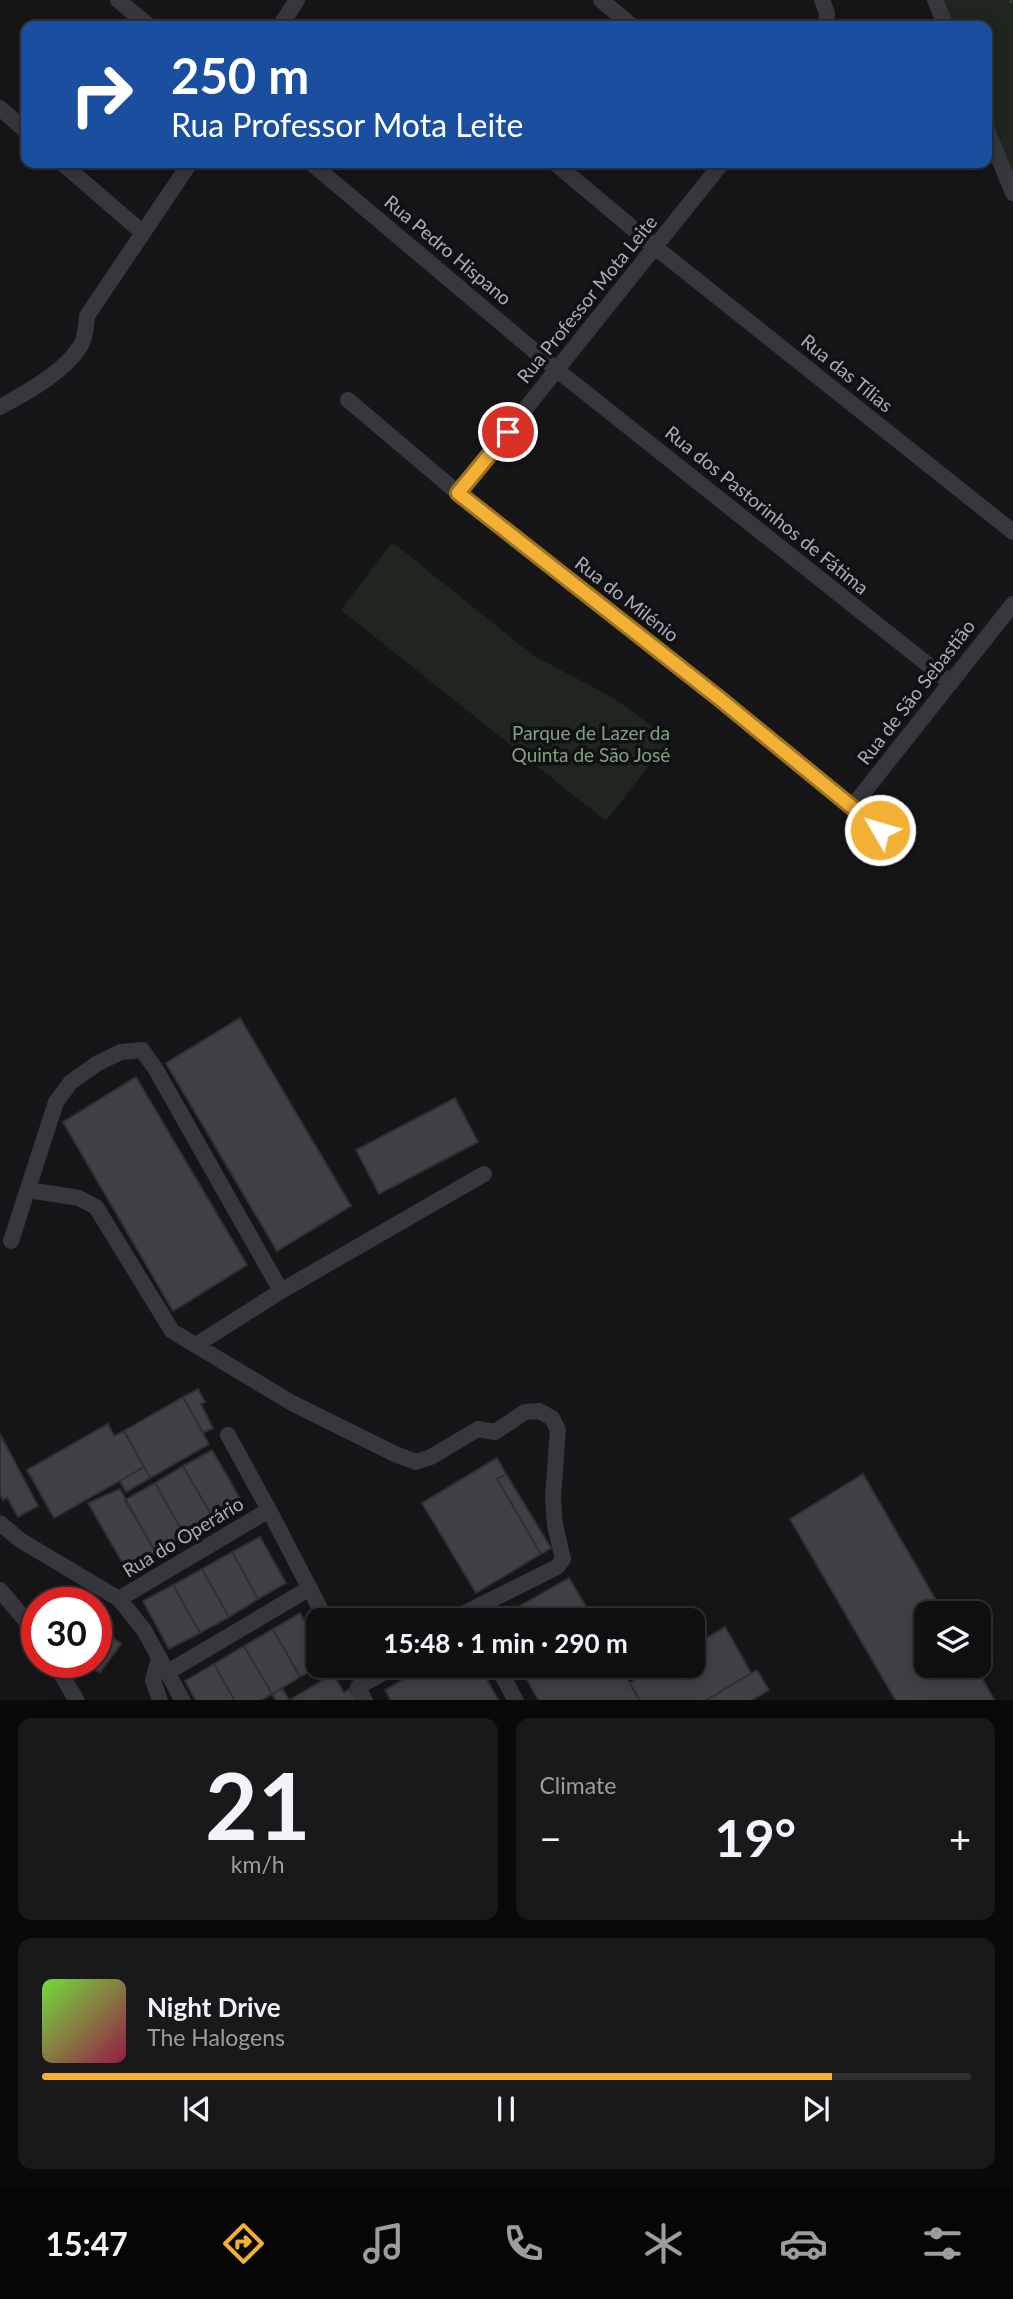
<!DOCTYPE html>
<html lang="en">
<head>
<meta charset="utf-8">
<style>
  body { margin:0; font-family:Lato,sans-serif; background:#19191b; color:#f1f3f6; height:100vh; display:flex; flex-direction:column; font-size:26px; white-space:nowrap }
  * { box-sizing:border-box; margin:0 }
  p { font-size:23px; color:#9c9d9f }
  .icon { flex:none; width:38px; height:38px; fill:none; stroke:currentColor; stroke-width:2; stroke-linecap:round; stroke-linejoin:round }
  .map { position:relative; height:1700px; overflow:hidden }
  .details { display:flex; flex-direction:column; gap:18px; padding:18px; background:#09090a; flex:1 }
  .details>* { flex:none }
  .guide { position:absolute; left:21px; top:21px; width:971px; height:147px; border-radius:14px; box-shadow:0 4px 18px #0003,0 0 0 2px #303032; background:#1a4fa0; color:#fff; overflow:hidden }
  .fabs { position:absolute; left:914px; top:1601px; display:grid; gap:14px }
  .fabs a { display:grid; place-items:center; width:77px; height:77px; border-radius:14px; background:#101012; box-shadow:0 4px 18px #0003,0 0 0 2px #303032; font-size:35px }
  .speed { position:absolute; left:21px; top:1587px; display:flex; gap:14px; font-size:35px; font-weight:700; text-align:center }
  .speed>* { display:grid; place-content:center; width:91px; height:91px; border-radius:50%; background:#101012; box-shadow:0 4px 18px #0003,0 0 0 2px #303032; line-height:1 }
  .speed .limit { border:10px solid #d22; background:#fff; color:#111 }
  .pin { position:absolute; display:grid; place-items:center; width:60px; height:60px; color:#fff; margin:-30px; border:4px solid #fff; border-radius:50%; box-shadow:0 2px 7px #0007 }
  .me { position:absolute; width:77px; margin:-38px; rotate:308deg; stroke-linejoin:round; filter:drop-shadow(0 0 5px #0008) }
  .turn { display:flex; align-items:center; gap:24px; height:147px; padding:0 35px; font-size:32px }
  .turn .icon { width:91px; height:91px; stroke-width:2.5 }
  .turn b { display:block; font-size:49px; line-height:60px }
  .big { font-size:52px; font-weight:700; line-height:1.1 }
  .details .widget { flex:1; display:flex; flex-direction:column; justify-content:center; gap:10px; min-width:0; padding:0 24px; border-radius:14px; background:#19191b }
  .details .dial { align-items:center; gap:0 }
  .dial b { font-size:91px; line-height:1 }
  .song { display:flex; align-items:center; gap:21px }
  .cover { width:84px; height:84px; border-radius:10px; background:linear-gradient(135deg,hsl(100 70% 55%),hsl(340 70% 35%)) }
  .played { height:7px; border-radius:4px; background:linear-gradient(90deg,#f2b134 85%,#303032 85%) }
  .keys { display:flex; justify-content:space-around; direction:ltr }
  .heat { display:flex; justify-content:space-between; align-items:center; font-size:38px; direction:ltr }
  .details .tiles { flex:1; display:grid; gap:18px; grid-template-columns:1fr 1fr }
  .widget:last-child { grid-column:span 2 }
  .trip { position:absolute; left:306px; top:1608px; width:399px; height:70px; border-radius:14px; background:#101012; box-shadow:0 4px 18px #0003,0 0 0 2px #303032; font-weight:700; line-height:70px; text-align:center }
  .tabs { display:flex; height:112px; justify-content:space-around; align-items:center; background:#060607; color:#9c9d9f }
  .tabs .icon { width:49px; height:49px }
  .tabs .on { color:#f2b134 }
  .tabs b { font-size:32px; color:#f1f3f6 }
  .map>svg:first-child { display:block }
  .green { fill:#1e261f }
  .building { fill:#404145; stroke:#303034; stroke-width:2 }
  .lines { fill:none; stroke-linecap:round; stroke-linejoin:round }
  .path { stroke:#3d3f44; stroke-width:2.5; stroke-dasharray:3.5 5; stroke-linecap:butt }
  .minor { stroke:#37383d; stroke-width:16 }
  .route-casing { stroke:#9d7322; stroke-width:18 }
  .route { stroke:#f2b134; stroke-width:12 }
  .labels { text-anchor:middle; stroke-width:7; stroke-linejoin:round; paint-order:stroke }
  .street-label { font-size:19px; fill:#a8adb8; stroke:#111113 }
  .park-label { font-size:19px; fill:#7fa381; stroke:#111113 }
</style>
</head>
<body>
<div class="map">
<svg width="1013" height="1701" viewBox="0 0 1013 1701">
  <rect width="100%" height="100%" fill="#161618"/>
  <path class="green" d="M 940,0 L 1013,0 L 1013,183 L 987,120 L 987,26 L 950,26 Z
    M 392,542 L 534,656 L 612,697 L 670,739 L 606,821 L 341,610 Z"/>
  <path class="building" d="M 240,1018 L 351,1206 L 277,1251 L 166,1063 Z
    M 136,1077 L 247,1265 L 173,1311 L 63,1122 Z
    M 455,1098 L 478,1142 L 379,1194 L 356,1150 Z
    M 198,1389 L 205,1402 L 201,1404 L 213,1428 L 203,1433 L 183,1397 Z
    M 183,1397 L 209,1444 L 150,1478 L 124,1431 Z
    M 108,1424 L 114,1436 L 124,1431 L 144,1467 L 54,1518 L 27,1470 Z
    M 0,1434 L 38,1506 L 18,1517 L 7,1497 L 3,1500 L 0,1494 Z
    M 212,1450 L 245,1507 L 216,1523 L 183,1466 Z
    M 497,1458 L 506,1474 L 497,1479 L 541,1554 L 476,1593 L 422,1503 Z
    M 183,1466 L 216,1523 L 187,1540 L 155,1483 Z
    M 144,1467 L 150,1478 L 126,1492 L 120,1481 Z
    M 506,1474 L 551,1548 L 541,1554 L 497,1479 Z
    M 863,1474 L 944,1614 L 926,1614 L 926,1666 L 975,1666 L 995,1701 L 896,1701 L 790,1519 Z
    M 155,1483 L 187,1540 L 158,1557 L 125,1500 Z
    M 120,1489 L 158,1557 L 129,1574 L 88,1503 Z
    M 260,1537 L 286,1583 L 258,1599 L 232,1552 Z
    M 232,1552 L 258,1599 L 229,1617 L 202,1569 Z
    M 202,1569 L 229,1617 L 200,1633 L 173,1585 Z
    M 569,1578 L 594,1620 L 495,1620 Z
    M 173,1585 L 200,1633 L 169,1649 L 143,1601 Z
    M 300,1613 L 318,1644 L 319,1666 L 300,1677 L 273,1629 Z
    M 97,1625 L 121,1644 L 100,1673 L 83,1662 L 96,1662 Z
    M 725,1627 L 751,1673 L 705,1701 L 640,1701 L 630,1683 L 658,1666 L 693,1666 L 693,1646 Z
    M 273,1629 L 300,1677 L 272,1694 L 244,1646 Z
    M 244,1646 L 272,1694 L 260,1701 L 235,1701 L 214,1664 Z
    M 214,1664 L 235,1701 L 196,1701 L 185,1681 Z
    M 427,1666 L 479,1666 L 499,1701 L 391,1701 L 385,1690 Z
    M 519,1666 L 620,1666 L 640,1701 L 539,1701 Z
    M 757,1670 L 769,1690 L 751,1701 L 705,1701 Z
    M 333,1674 L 344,1693 L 349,1689 L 357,1701 L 288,1701 Z
    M 282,1688 L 289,1700 L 288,1701 L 276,1701 L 272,1694 Z"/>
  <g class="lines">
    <path class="path" d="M 1010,0 L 1013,4"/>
    <path class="minor" d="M 118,0 L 149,26
      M 601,0 L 632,26
      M 822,0 L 827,13 L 825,26
      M 935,0 L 946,26
      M 280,26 L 297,0
      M 0,108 L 26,131
      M 987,130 L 1013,193
      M 62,163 L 143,233
      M 311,163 L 557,370 L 951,683
      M 555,163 L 655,247 L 1013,532
      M 348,400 L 458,493 L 720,699 L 880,830
      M 0,407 C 26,393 68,370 82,343 C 86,335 86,324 87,316 L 190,163
      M 458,493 L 722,163
      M 852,807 L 1013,604
      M 28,1190 L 79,1198 L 96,1207 L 172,1331 L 292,1403 L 395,1454 L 416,1462 L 431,1457 L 478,1429 L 495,1432 L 525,1412 L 539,1411 L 552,1418 L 558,1430 L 553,1497 L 555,1525 L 563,1559 L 557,1567 L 451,1620
      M 11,1241 L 56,1102 L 71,1082 L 98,1063 L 121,1052 L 142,1050 L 155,1068 L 281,1291
      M 196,1345 L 281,1291 L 484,1174
      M 228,1435 L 269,1510
      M 0,1523 L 20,1540 L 119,1599 L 144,1630 L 183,1701
      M 0,1590 L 37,1634
      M 119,1599 L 269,1510 L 326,1620
      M 159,1658 L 153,1680 L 160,1701
      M 54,1662 L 77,1701
      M 497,1666 L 516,1701
      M 168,1672 L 310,1588
      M 365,1701 L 358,1687 L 395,1666"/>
  </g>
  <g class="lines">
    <defs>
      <path id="route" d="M 508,432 L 458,493 L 720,699 L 880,830"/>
    </defs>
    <use href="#route" class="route-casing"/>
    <use href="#route" class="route"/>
  </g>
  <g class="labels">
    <g class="street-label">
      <text transform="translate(448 250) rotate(40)" y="7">Rua Pedro Hispano</text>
      <text transform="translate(587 299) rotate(-51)" y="7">Rua Professor Mota Leite</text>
      <text transform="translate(847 373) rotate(39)" y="7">Rua das Tílias</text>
      <text transform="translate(767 510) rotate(39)" y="7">Rua dos Pastorinhos de Fátima</text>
      <text transform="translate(627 599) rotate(38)" y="7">Rua do Milénio</text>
      <text transform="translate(916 692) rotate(-52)" y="7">Rua de São Sebastião</text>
      <text transform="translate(183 1537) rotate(-31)" y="7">Rua do Operário</text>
    </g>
    <g class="park-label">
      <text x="591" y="740">Parque de Lazer da<tspan x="591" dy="22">Quinta de São José</tspan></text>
    </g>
  </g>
</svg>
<div class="fabs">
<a><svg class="icon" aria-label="layers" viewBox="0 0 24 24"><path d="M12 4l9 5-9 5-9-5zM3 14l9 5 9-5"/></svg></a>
</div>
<div class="speed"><div class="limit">30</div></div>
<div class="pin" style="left:508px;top:432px;background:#d93025"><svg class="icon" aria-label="arrive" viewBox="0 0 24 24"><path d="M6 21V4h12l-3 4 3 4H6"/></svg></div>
<svg class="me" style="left:880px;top:830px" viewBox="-20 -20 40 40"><circle r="17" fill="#f2b134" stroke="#fff" stroke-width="3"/><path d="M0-11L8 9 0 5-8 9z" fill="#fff"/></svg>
<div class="trip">15:48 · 1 min · 290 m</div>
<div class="guide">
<div class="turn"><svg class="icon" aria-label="right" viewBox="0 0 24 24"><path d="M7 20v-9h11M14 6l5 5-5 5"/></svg><div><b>250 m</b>Rua Professor Mota Leite</div></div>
</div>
</div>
<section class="details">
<div class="tiles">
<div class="widget dial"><b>21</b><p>km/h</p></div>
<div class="widget"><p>Climate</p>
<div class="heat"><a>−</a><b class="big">19°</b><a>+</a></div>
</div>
<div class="widget">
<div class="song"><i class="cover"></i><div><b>Night Drive</b><p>The Halogens</p></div></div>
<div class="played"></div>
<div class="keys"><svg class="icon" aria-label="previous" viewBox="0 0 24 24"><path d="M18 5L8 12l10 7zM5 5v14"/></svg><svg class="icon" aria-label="pause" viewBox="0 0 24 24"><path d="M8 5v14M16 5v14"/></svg><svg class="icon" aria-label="next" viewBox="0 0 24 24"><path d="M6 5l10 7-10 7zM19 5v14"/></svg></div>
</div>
</div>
</section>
<nav class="tabs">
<b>15:47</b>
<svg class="icon on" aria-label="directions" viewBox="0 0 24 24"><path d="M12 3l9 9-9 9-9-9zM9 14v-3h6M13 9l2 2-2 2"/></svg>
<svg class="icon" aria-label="music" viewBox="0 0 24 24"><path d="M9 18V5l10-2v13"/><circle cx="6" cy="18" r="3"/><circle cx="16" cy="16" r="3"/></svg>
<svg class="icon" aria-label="phone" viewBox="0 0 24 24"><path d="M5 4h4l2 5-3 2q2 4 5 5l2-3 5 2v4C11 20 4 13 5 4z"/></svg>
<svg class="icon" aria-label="climate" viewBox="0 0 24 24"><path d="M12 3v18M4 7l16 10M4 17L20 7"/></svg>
<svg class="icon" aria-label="car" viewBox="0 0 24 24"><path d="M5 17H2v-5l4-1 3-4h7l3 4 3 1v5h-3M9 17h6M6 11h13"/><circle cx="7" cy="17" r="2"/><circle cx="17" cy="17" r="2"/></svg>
<svg class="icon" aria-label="filters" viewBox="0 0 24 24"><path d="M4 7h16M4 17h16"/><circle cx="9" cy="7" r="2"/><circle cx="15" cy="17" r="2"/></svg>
</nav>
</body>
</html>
